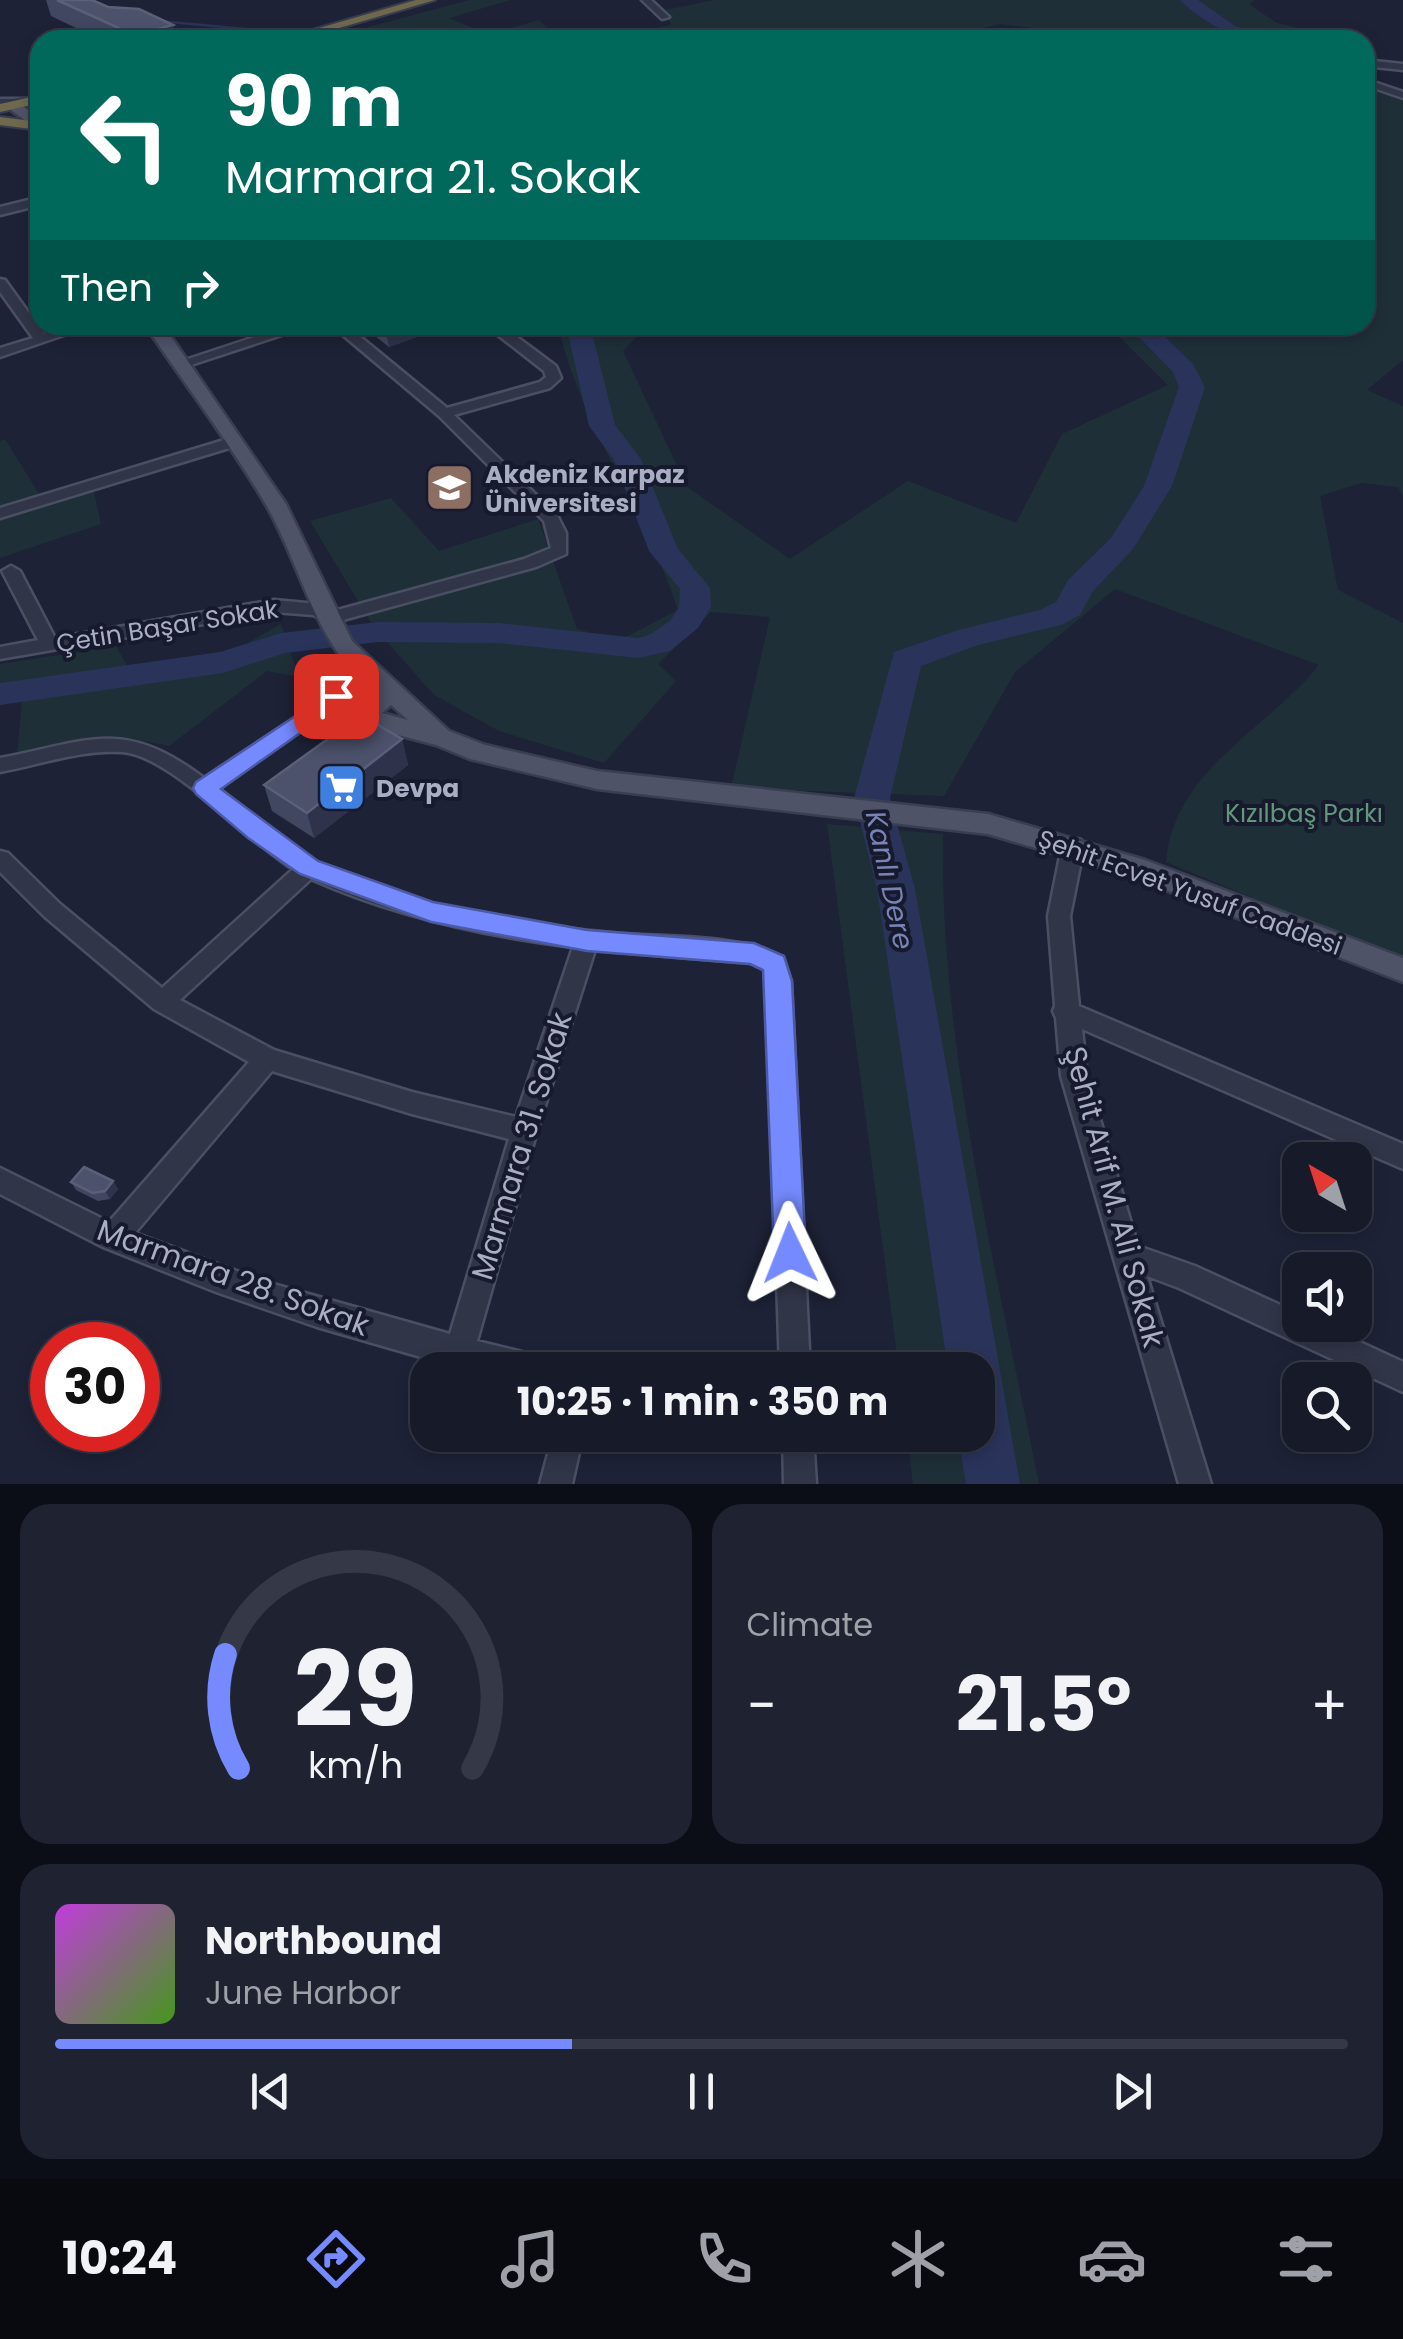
<!DOCTYPE html>
<html lang="en">
<head>
<meta charset="utf-8">
<style>
  body { margin:0; font-family:Poppins,sans-serif; background:#1f2331; color:#f1f3f6; height:100vh; display:flex; flex-direction:column; font-size:38px; white-space:nowrap }
  * { box-sizing:border-box; margin:0 }
  p { font-size:32px; color:#9ea1a8 }
  .icon { flex:none; width:55px; height:55px; fill:none; stroke:currentColor; stroke-width:2; stroke-linecap:round; stroke-linejoin:round }
  .map { position:relative; height:1484px; overflow:hidden }
  .details { display:flex; flex-direction:column; gap:20px; padding:20px; background:#0c0e17; flex:1 }
  .details>* { flex:none }
  .banner { position:absolute; left:30px; top:30px; width:1345px; height:305px; border-radius:30px; box-shadow:0 5px 15px #0003,0 0 0 2px #353846; background:#00695c; color:#fff; overflow:hidden }
  .needle { width:65px; rotate:321deg }
  .buttons { position:absolute; left:1282px; top:1142px; display:grid; gap:20px }
  .buttons a { display:grid; place-items:center; width:90px; height:90px; border-radius:20px; background:#161a29; box-shadow:0 5px 15px #0003,0 0 0 2px #353846; font-size:50px }
  .speed { position:absolute; left:30px; top:1322px; display:flex; gap:20px; font-size:50px; font-weight:700; text-align:center }
  .speed>* { display:grid; place-content:center; width:130px; height:130px; border-radius:50%; background:#161a29; box-shadow:0 5px 15px #0003,0 0 0 2px #353846; line-height:1 }
  .speed .limit { border:15px solid #d22; background:#fff; color:#111 }
  .pin { position:absolute; display:grid; place-items:center; width:85px; height:85px; color:#fff; margin:-42px; border-radius:20px; box-shadow:0 5px 15px #0006 }
  .me { position:absolute; width:110px; margin:-55px; rotate:358deg; stroke-linejoin:round; filter:drop-shadow(0 0 8px #0008) }
  .turn { display:flex; align-items:center; gap:35px; height:210px; padding:0 30px; font-size:45px }
  .turn .icon { width:130px; height:130px; stroke-width:2.5 }
  .turn b { display:block; font-size:70px; line-height:85px }
  .then { display:flex; align-items:center; height:95px; padding:0 30px; background:#0003; gap:20px; font-size:38px }
  .big { font-size:75px; font-weight:700; line-height:1.1 }
  .details .tile { flex:1; display:flex; flex-direction:column; justify-content:center; gap:15px; min-width:0; padding:0 35px; border-radius:30px; background:#1f2331 }
  .details .dial { align-items:center; gap:0 }
  .dial svg { height:260px; overflow:visible; fill:none; stroke:#353846; stroke-width:7; stroke-linecap:round; text-anchor:middle }
  .dial text { fill:#f1f3f6; stroke:none }
  .song { display:flex; align-items:center; gap:30px }
  .cover { width:120px; height:120px; border-radius:15px; background:linear-gradient(135deg,hsl(290 70% 55%),hsl(100 70% 35%)) }
  .played { height:10px; border-radius:5px; background:linear-gradient(90deg,#758aff 40%,#353846 40%) }
  .keys { display:flex; justify-content:space-around; direction:ltr }
  .heat { display:flex; justify-content:space-between; align-items:center; font-size:55px; direction:ltr }
  .details .tiles { flex:1; display:grid; gap:20px; grid-template-columns:1fr 1fr }
  .tile:last-child { grid-column:span 2 }
  .trip { position:absolute; left:410px; top:1352px; width:585px; height:100px; border-radius:30px; background:#161a29; box-shadow:0 5px 15px #0003,0 0 0 2px #353846; font-weight:700; line-height:100px; text-align:center }
  .tabs { display:flex; height:160px; justify-content:space-around; align-items:center; background:#090a10; color:#9ea1a8 }
  .tabs .icon { width:70px; height:70px }
  .tabs .on { color:#758aff }
  .tabs b { font-size:45px; color:#f1f3f6 }
  .map>svg:first-child { display:block }
  .green { fill:#1f2f38 }
  .lines { fill:none; stroke-linecap:round; stroke-linejoin:round }
  .stream { stroke:#2a335a; stroke-width:2.5 }
  .river { fill:#2a335a; fill-rule:evenodd }
  .minor-casing { stroke:#4b4f63; stroke-width:5 }
  .major-casing { stroke:#3a3e51; stroke-width:5 }
  .highway-casing { stroke:#383c4f; stroke-width:4 }
  .minor { fill:#313548; fill-rule:evenodd }
  .major { fill:#4e5368; fill-rule:evenodd }
  .highway { fill:#6e694d; fill-rule:evenodd }
  .wall { fill:#414760 }
  .shaded-wall { fill:#2e334b }
  .building { fill:#4c526b; stroke:#5b6079; stroke-width:2.5 }
  .route { fill:#758aff; stroke:#4c5aa6; stroke-width:2.5 }
  .labels { text-anchor:middle; stroke-width:8; stroke-linejoin:round; paint-order:stroke }
  .poi-label { font-size:25px; font-weight:bold; fill:#aaaec5; stroke:#171a2c; text-anchor:start }
  .street-label { font-size:25px; fill:#aaaec5; stroke:#171a2c }
  .park-label { font-size:25px; fill:#61977a; stroke:#171a2c }
  .water-label { font-size:28px; font-style:italic; fill:#7784b5; stroke:#171a2c }
  .near-street-label { font-size:30px; fill:#aaaec5; stroke:#171a2c }
</style>
</head>
<body>
<div class="map">
<svg width="1403" height="1484" viewBox="0 0 1403 1484">
  <rect width="100%" height="100%" fill="#1d2237"/>
  <path class="green" d="M 469,0 L 511,0 L 449,18 L 489,34 L 539,20 L 559,40 L 320,40 Z
    M 714,0 L 1254,0 L 1250,5 L 1277,23 L 1352,40 L 1124,40 L 1001,24 L 930,40 L 585,40 L 671,25 L 665,10 Z
    M 1365,87 L 1403,99 L 1403,360 L 1367,390 L 1403,406 L 1403,497 L 1398,487 L 1361,483 L 1320,496 L 1338,590 L 1403,623 L 1403,960 L 1166,862 C 1174,769 1267,730 1319,665 L 1115,589 L 1015,672 L 944,796 L 731,788 L 770,617 L 711,612 L 658,664 L 676,681 L 604,763 L 499,731 L 434,695 L 373,626 L 310,521 L 391,498 L 439,551 L 538,519 L 577,629 L 620,640 L 678,610 C 646,511 581,427 558,325 L 648,325 L 623,351 L 687,487 L 790,559 L 908,481 L 1016,523 L 1062,434 L 1168,385 L 1107,325 L 1365,325 Z
    M 5,439 L 39,494 L 91,479 L 101,524 L 0,558 L 0,441 Z
    M 281,624 L 299,677 L 267,671 L 169,746 L 130,738 L 17,755 L 22,701 L 0,705 L 0,664 L 116,646 L 130,671 L 230,653 Z
    M 827,824 L 943,834 C 939,1046 998,1276 1039,1484 L 913,1484 L 907,1435 L 978,1435 L 978,1370 L 899,1370 Z"/>
  <g class="lines">
    <path class="stream" d="M 159,21 L 289,33 L 316,40"/>
    <path class="river" d="M 1180,0 L 1198,0 L 1235,26 L 1275,40 C 1237,40 1208,27 1180,0 Z
      M 566,325 L 590,325 L 615,425 L 641,459 L 678,549 L 710,588 L 711,607 L 698,628 L 670,651 L 638,658 L 499,643 L 378,642 L 285,653 L 223,673 L 0,705 L 0,683 L 220,652 L 281,633 L 378,622 L 499,623 L 638,638 L 649,635 L 670,621 L 679,607 L 680,589 L 649,551 L 614,460 L 589,426 Z
      M 1127,325 L 1153,325 L 1193,364 L 1205,387 L 1172,486 L 1133,549 L 1093,591 L 1080,615 L 1061,625 L 978,645 L 921,666 L 890,798 L 915,889 L 1020,1484 L 966,1484 L 958,1435 L 978,1435 L 978,1370 L 948,1370 L 877,889 L 854,798 L 894,652 L 958,630 L 1040,610 L 1056,602 L 1068,580 L 1111,538 L 1144,486 L 1179,387 L 1173,372 Z"/>
    <defs>
      <path id="minor" d="M 642,0 L 651,0 L 669,17 L 662,19 Z
        M 1365,60 L 1403,64 L 1403,70 L 1365,66 Z
        M 1365,79 L 1403,92 L 1403,98 L 1365,85 Z
        M 0,99 L 28,99 L 33,102 L 28,105 L 0,105 Z
        M 40,197 L 40,205 L 0,215 L 0,207 Z
        M 0,279 L 5,280 L 44,334 L 72,325 L 93,325 L 0,357 L 0,348 L 33,338 L 0,292 Z
        M 291,325 L 312,325 L 185,367 L 173,364 Z
        M 331,325 L 346,325 L 447,408 L 540,382 L 546,377 L 544,371 L 485,325 L 501,325 L 556,366 L 561,378 L 550,388 L 454,415 L 557,515 L 566,533 L 566,554 L 536,567 L 332,623 L 313,615 L 274,612 L 0,659 L 0,647 L 38,640 L 2,571 L 11,566 L 20,571 L 55,638 L 274,600 L 317,604 L 334,611 L 524,559 L 551,548 L 544,521 L 439,416 Z
        M 234,437 L 242,442 L 239,445 L 0,518 L 0,508 Z
        M 336,691 L 346,697 L 343,702 L 218,788 C 250,813 280,842 316,862 C 400,908 516,924 611,933 C 667,938 732,933 783,957 L 791,981 L 810,1370 L 780,1370 L 767,981 L 765,970 L 751,963 L 595,950 L 537,1131 L 477,1341 L 534,1355 L 542,1360 L 547,1370 L 459,1368 L 317,1327 L 216,1292 L 103,1247 L 0,1194 L 0,1168 L 109,1222 L 249,1062 L 154,1009 L 44,916 L 0,872 L 0,851 L 8,853 L 60,904 L 162,988 L 293,869 C 249,842 170,755 122,752 C 82,749 39,765 0,772 L 0,758 C 90,741 123,717 204,778 ZM 311,879 C 394,916 484,936 573,947 L 516,1117 L 412,1092 L 274,1050 L 180,1000 ZM 272,1071 L 412,1114 L 509,1139 L 450,1334 L 266,1282 L 135,1233 Z
        M 1073,838 L 1081,840 L 1084,846 L 1070,916 L 1079,1006 L 1403,1144 L 1403,1169 L 1082,1029 L 1087,1076 L 1138,1246 L 1195,1266 L 1300,1314 L 1300,1325 L 1323,1325 L 1403,1362 L 1403,1392 L 1179,1288 L 1147,1276 L 1211,1484 L 1179,1484 L 1061,1076 L 1056,1018 L 1053,1011 L 1055,1006 L 1048,916 L 1062,846 L 1065,840 Z
        M 553,1435 L 583,1435 L 572,1484 L 540,1484 Z
        M 783,1435 L 813,1435 L 816,1484 L 784,1484 Z"/>
      <path id="major" d="M 8,102 L 18,102 L 40,120 L 40,131 L 8,108 Z
        M 145,325 L 163,325 L 286,504 L 352,641 L 449,731 L 485,745 L 597,771 L 988,814 L 1145,860 L 1403,958 L 1403,982 L 1127,875 L 988,834 L 597,789 L 470,759 L 436,745 L 372,728 L 328,708 L 325,702 L 333,680 L 353,672 C 311,626 297,557 265,503 C 229,442 185,384 145,325 ZM 369,685 L 375,693 L 360,703 L 350,698 L 352,690 ZM 391,705 L 408,720 L 382,713 Z"/>
      <path id="highway" d="M 416,0 L 435,0 L 298,40 L 278,40 Z
        M 40,95 L 40,103 L 0,112 L 0,104 Z
        M 0,117 L 40,122 L 40,130 L 0,125 Z"/>
    </defs>
    <use href="#minor" class="minor-casing"/>
    <use href="#major" class="major-casing"/>
    <use href="#highway" class="highway-casing"/>
    <use href="#minor" class="minor"/>
    <use href="#major" class="major"/>
    <use href="#highway" class="highway"/>
  </g>
  <path class="wall" d="M 46,0 L 92,0 L 108,7 L 173,25 L 177,40 L 101,40 L 51,16 Z
    M 176,325 L 227,325 L 187,337 Z
    M 369,325 L 421,325 L 422,335 L 389,347 L 370,332 Z
    M 402,739 L 408,765 L 314,838 L 272,811 L 264,785 Z
    M 113,1181 L 118,1189 L 110,1199 L 98,1201 L 76,1190 L 71,1182 Z"/>
  <path class="shaded-wall" d="M 173,25 L 177,40 L 135,40 L 134,35 Z
    M 184,325 L 227,325 L 187,337 Z
    M 405,325 L 421,325 L 422,335 L 389,347 L 386,332 Z
    M 402,739 L 408,765 L 314,838 L 307,813 Z
    M 113,1181 L 118,1189 L 110,1199 L 105,1191 Z"/>
  <path class="building" d="M 57,0 L 92,0 L 108,7 L 139,9 L 173,25 L 134,35 Z
    M 377,325 L 405,325 L 386,332 Z
    M 361,715 L 402,739 L 307,813 L 264,785 Z
    M 84,1167 L 113,1181 L 105,1191 L 93,1193 L 71,1182 Z"/>
  <path class="route" d="M 336,689 L 347,696 L 344,702 L 221,789 L 318,861 L 433,902 L 587,930 L 754,943 L 784,956 L 792,981 L 806,1253 L 801,1264 L 790,1269 L 779,1264 L 774,1253 L 763,970 L 750,964 L 587,951 L 431,922 L 300,874 L 248,838 L 196,794 L 193,788 L 196,782 Z"/>
  <defs>
    <symbol id="university-square" viewBox="-11 -11 22 22"><rect x="-9" y="-9" width="18" height="18" rx="4" fill="#8d6e63" stroke="#171a2c"/><path d="M0-5L7-2L0 1L-7-2ZM-4 1L0 2.5L4 1V4Q0 6-4 4Z" fill="#fff"/></symbol>
    <symbol id="supermarket-square" viewBox="-11 -11 22 22"><rect x="-9" y="-9" width="18" height="18" rx="4" fill="#3f7fe0" stroke="#171a2c"/><path d="M-6-5.5h2.5l.6 2H6L4.5 2H-2.5L-4.4-4H-6ZM-1.5 3.2a1.3 1.3 0 1 0 .1 0ZM3 3.2a1.3 1.3 0 1 0 .1 0Z" fill="#fff"/></symbol>
  </defs>
  <g fill-rule="evenodd">
    <use href="#university-square" x="422" y="460" width="55" height="55"/>
    <use href="#supermarket-square" x="314" y="760" width="55" height="55"/>
  </g>
  <g class="labels">
    <g class="poi-label">
      <text x="485" y="483">Akdeniz Karpaz<tspan x="485" dy="29">Üniversitesi</tspan></text>
      <text x="376" y="797">Devpa</text>
    </g>
    <g class="street-label">
      <text transform="translate(167 626) rotate(-9)" y="9">Çetin Başar Sokak</text>
      <text transform="translate(1190 892) rotate(20)" y="9">Şehit Ecvet Yusuf Caddesi</text>
    </g>
    <g class="park-label">
      <text x="1304" y="822">Kızılbaş Parkı</text>
    </g>
    <g class="water-label">
      <text transform="translate(890 880) rotate(78)" y="10">Kanlı Dere</text>
    </g>
    <g class="near-street-label">
      <text transform="translate(522 1146) rotate(-73)" y="10">Marmara 31. Sokak</text>
      <text transform="translate(1114 1197) rotate(75)" y="10">Şehit Arif M. Ali Sokak</text>
      <text transform="translate(233 1278) rotate(20)" y="10">Marmara 28. Sokak</text>
    </g>
  </g>
</svg>
<div class="buttons">
<a><svg class="needle" viewBox="-14 -14 28 28"><path d="M0-13l5 13h-10z" fill="#e53935"/><path d="M0 13l5-13h-10z" fill="#9ea1a8"/></svg></a>
<a><svg class="icon" aria-label="sound" viewBox="0 0 24 24"><path d="M4 9h4l5-4v14l-5-4H4zM17 9q2 3 0 6"/></svg></a>
<a><svg class="icon" aria-label="search" viewBox="0 0 24 24"><circle cx="10" cy="10" r="6"/><path d="M15 15l6 6"/></svg></a>
</div>
<div class="speed"><div class="limit">30</div></div>
<div class="pin" style="left:336px;top:696px;background:#d93025"><svg class="icon" aria-label="arrive" viewBox="0 0 24 24"><path d="M6 21V4h12l-3 4 3 4H6"/></svg></div>
<svg class="me" style="left:790px;top:1253px" viewBox="-20 -20 40 40"><path d="M0-17L14 15 0 8-14 15z" fill="#758aff" stroke="#fff" stroke-width="4"/></svg>
<div class="trip">10:25 · 1 min · 350 m</div>
<div class="banner">
<div class="turn"><svg class="icon" aria-label="left" viewBox="0 0 24 24"><path d="M17 20v-9H6M10 6l-5 5 5 5"/></svg><div><b>90 m</b>Marmara 21. Sokak</div></div>
<div class="then">Then<svg class="icon" aria-label="right" viewBox="0 0 24 24"><path d="M7 20v-9h11M14 6l5 5-5 5"/></svg></div>
</div>
</div>
<section class="details">
<div class="tiles">
<div class="tile dial"><svg viewBox="0 0 100 80">
<path d="M14 69A42 42 0 1 1 86 69"/>
<path d="M14 69A42 42 0 0 1 10 34" stroke="#758aff"/>
<text x="50" y="56" font-size="32" font-weight="700">29</text>
<text x="50" y="72" font-size="11">km/h</text>
</svg></div>
<div class="tile"><p>Climate</p>
<div class="heat"><a>−</a><b class="big">21.5°</b><a>+</a></div>
</div>
<div class="tile">
<div class="song"><i class="cover"></i><div><b>Northbound</b><p>June Harbor</p></div></div>
<div class="played"></div>
<div class="keys"><svg class="icon" aria-label="previous" viewBox="0 0 24 24"><path d="M18 5L8 12l10 7zM5 5v14"/></svg><svg class="icon" aria-label="pause" viewBox="0 0 24 24"><path d="M8 5v14M16 5v14"/></svg><svg class="icon" aria-label="next" viewBox="0 0 24 24"><path d="M6 5l10 7-10 7zM19 5v14"/></svg></div>
</div>
</div>
</section>
<nav class="tabs">
<b>10:24</b>
<svg class="icon on" aria-label="directions" viewBox="0 0 24 24"><path d="M12 3l9 9-9 9-9-9zM9 14v-3h6M13 9l2 2-2 2"/></svg>
<svg class="icon" aria-label="music" viewBox="0 0 24 24"><path d="M9 18V5l10-2v13"/><circle cx="6" cy="18" r="3"/><circle cx="16" cy="16" r="3"/></svg>
<svg class="icon" aria-label="phone" viewBox="0 0 24 24"><path d="M5 4h4l2 5-3 2q2 4 5 5l2-3 5 2v4C11 20 4 13 5 4z"/></svg>
<svg class="icon" aria-label="climate" viewBox="0 0 24 24"><path d="M12 3v18M4 7l16 10M4 17L20 7"/></svg>
<svg class="icon" aria-label="car" viewBox="0 0 24 24"><path d="M5 17H2v-5l4-1 3-4h7l3 4 3 1v5h-3M9 17h6M6 11h13"/><circle cx="7" cy="17" r="2"/><circle cx="17" cy="17" r="2"/></svg>
<svg class="icon" aria-label="filters" viewBox="0 0 24 24"><path d="M4 7h16M4 17h16"/><circle cx="9" cy="7" r="2"/><circle cx="15" cy="17" r="2"/></svg>
</nav>
</body>
</html>
